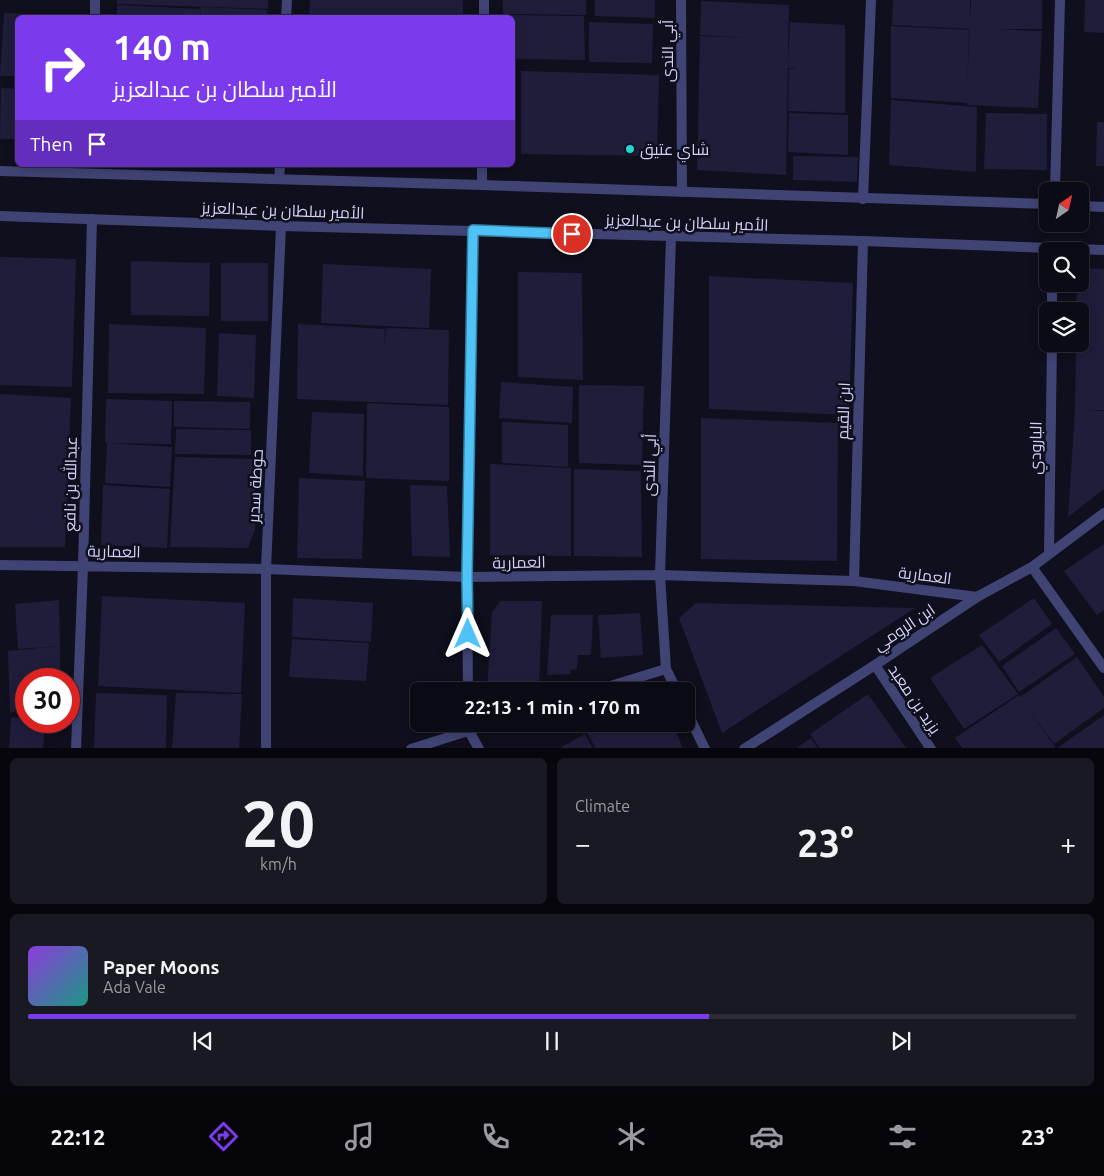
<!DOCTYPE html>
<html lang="en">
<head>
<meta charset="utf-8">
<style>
  body { margin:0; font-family:Ubuntu,Cairo,sans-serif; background:#191923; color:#f1f3f6; height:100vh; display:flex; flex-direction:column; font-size:19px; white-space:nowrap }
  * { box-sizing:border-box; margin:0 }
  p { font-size:16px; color:#9a9ba1 }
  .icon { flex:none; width:28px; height:28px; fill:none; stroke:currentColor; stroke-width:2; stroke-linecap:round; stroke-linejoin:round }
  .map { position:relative; height:748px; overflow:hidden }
  .details { display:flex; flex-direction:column; gap:10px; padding:10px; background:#06060c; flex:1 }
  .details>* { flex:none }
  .hud { position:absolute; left:15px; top:15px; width:500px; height:152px; border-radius:8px; box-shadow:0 2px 12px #0003,0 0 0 1px #2b2b35; background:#7c3aed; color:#fff; overflow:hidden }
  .needle { width:32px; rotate:34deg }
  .fabs { position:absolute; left:1039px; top:182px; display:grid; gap:10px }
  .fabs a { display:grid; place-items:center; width:50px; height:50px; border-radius:8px; background:#0b0b16; box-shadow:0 2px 12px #0003,0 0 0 1px #2b2b35; font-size:25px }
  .speed { position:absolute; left:15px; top:668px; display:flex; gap:10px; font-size:25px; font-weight:700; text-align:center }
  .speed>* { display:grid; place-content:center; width:65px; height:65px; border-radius:50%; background:#0b0b16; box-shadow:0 2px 12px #0003,0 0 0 1px #2b2b35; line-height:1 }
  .speed .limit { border:8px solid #d22; background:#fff; color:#111 }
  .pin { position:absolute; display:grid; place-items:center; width:42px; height:42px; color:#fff; margin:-21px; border:2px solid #fff; border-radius:50%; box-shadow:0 1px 5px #0007 }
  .me { position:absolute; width:55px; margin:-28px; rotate:0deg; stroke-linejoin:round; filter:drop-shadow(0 0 4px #0008) }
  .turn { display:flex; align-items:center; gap:18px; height:105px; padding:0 15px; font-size:22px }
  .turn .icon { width:65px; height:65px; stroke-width:2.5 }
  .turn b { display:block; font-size:35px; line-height:42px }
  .then { display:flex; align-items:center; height:48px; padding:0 15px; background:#0003; gap:10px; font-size:19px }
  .big { font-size:38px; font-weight:600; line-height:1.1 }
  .details .tile { flex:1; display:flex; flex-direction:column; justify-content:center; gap:8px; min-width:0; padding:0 18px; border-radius:8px; background:#191923 }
  .details .dial { align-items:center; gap:0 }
  .dial b { font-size:65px; line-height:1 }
  .song { display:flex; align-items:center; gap:15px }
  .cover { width:60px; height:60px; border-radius:8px; background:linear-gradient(135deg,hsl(270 70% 55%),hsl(170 70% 35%)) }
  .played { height:5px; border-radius:2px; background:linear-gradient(90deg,#7c3aed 65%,#2b2b35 65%) }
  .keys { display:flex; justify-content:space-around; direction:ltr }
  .heat { display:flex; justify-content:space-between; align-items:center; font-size:28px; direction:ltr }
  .details .tiles { flex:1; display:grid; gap:10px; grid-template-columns:1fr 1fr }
  .tile:last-child { grid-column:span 2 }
  .trip { position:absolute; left:410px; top:682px; width:285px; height:50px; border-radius:8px; background:#0b0b16; box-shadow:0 2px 12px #0003,0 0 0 1px #2b2b35; font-weight:600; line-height:50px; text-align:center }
  .menu { display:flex; height:80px; justify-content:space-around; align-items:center; background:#040409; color:#9a9ba1 }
  .menu .icon { width:35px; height:35px }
  .menu .current { color:#7c3aed }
  .menu b { font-size:22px; color:#f1f3f6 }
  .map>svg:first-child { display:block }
  .building { fill:#201d3b }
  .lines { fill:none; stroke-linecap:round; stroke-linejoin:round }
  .minor { stroke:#404475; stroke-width:10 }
  .tertiary { stroke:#404475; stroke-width:10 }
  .route-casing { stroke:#337fa1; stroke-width:12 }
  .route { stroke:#4fc3f7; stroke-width:9 }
  .poi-dot { fill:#1ed7d3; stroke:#0f0f1d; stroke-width:2 }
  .labels { text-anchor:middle; stroke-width:5; stroke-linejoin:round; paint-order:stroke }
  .street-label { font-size:16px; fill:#d1d1f8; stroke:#0f0f1d }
  .poi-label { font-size:16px; fill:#d1d1f8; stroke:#0f0f1d; text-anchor:start }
</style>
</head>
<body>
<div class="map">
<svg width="1104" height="749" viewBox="0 0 1104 749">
  <rect width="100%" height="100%" fill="#0f0f1d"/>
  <path class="building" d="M 117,0 L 268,0 L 268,9 L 117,4 Z
    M 310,0 L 463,0 L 463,18 L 309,18 Z
    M 503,0 L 586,0 L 586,15 L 503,14 Z
    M 595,0 L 655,0 L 655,18 L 595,16 Z
    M 893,0 L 970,0 L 970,29 L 892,25 Z
    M 971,0 L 1042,0 L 1042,29 L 993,29 L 1042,31 L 1038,108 L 967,105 L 967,103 L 891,98 L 891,26 L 969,30 L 967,91 Z
    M 1085,0 L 1104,0 L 1104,33 L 1084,32 Z
    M 701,1 L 789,5 L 786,175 L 697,170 L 700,36 L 751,38 L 700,35 Z
    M 117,5 L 201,9 L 200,18 L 117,18 Z
    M 201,7 L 267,10 L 266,18 L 201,18 Z
    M 4,13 L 69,16 L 68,18 L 18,18 L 18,76 L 0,76 Z
    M 503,15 L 584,16 L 585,60 L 512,59 L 512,18 L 503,18 Z
    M 589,22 L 653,24 L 652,63 L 589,62 Z
    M 790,22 L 845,25 L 845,113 L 788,111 L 789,69 L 797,68 L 788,68 Z
    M 521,71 L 659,75 L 657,156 L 521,154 Z
    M 1,88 L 18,89 L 18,139 L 0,139 Z
    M 891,100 L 977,107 L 976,172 L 889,165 Z
    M 789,113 L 848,115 L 848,155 L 788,152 Z
    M 986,113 L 1047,114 L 1047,170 L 984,169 Z
    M 1097,122 L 1104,122 L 1104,166 L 1096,166 Z
    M 793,156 L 858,157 L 857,182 L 793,180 Z
    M 0,257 L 76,259 L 72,387 L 0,385 Z
    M 131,261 L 210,263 L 209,316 L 131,315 Z
    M 221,263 L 268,263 L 268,321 L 221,321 Z
    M 323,264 L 431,269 L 429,328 L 321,323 Z
    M 1080,268 L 1104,269 L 1104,410 L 1087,410 L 1104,411 L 1104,489 L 1068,517 L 1075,410 L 1076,344 L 1080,344 L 1080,311 L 1076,311 L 1077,284 L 1080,284 Z
    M 518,272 L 582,273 L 583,380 L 518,377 Z
    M 709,276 L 853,283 L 849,415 L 709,409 Z
    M 109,324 L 206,328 L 204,394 L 108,393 Z
    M 298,324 L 385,329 L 384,350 L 386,328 L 449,330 L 448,405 L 297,399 Z
    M 219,333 L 256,335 L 254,398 L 217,396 Z
    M 501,382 L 573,387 L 572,423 L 499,418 Z
    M 579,385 L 644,386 L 642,465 L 579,463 Z
    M 0,394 L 71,398 L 65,547 L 0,547 Z
    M 106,399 L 172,401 L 171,444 L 109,443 L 172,447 L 170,487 L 105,483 L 107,442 L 105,442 Z
    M 174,401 L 250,402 L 250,429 L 174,427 Z
    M 367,403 L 449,407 L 449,481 L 366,478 Z
    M 312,412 L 364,414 L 363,476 L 309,473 Z
    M 701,418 L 838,423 L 837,561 L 701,559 Z
    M 502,422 L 568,425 L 568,467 L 502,463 Z
    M 176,429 L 251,430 L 251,455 L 175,454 Z
    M 175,457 L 256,459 L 255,530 L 248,548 L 170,547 Z
    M 490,464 L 571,468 L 571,556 L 490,555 Z
    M 574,469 L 641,471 L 642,557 L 574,556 Z
    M 299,478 L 365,481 L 362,559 L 297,558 Z
    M 103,485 L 170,489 L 167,548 L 101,545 Z
    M 410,485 L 447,486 L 450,557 L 412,556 Z
    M 1104,544 L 1104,610 L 1097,615 L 1064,571 Z
    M 102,596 L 245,603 L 241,693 L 98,686 Z
    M 293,598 L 373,603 L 371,642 L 292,637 Z
    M 1034,598 L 1052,624 L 999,662 L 979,635 Z
    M 59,600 L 60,646 L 18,649 L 15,604 Z
    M 500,601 L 542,601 L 539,691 L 487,691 L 492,612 Z
    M 696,603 L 915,608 L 722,733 L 679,618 Z
    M 640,613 L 643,655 L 601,658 L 598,615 Z
    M 551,615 L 593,615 L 591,655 L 578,655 L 577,669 L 570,670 L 570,674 L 547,675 Z
    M 1056,628 L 1075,654 L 1019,692 L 1002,666 Z
    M 292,639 L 369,643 L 366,681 L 289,677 Z
    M 982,645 L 1018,694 L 964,729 L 930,678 Z
    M 60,646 L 60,679 L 26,679 L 26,708 L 10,713 L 8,651 Z
    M 1077,657 L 1104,697 L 1104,708 L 1054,744 L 1027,707 L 1055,747 L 1053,749 L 963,749 L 955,738 L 1019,695 L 1020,697 Z
    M 96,693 L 167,695 L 166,749 L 94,749 Z
    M 176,693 L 242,694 L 239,749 L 172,749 Z
    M 868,694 L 907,749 L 820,749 L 810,734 Z
    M 1104,715 L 1104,749 L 1056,749 Z
    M 11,717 L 26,719 L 26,721 L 45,721 L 43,749 L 9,749 Z
    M 582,724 L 673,724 L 683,749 L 596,749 Z
    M 585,734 L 593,749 L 558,749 Z
    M 811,738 L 818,749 L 795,749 Z"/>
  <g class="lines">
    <path class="minor" d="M 681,0 L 682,192
      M 95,18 L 95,0
      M 286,18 L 287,0
      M 484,18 L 484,0
      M 279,179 L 280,165
      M 482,185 L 482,165
      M 1055,191 L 1060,0
      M 863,199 L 871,0
      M 671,237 L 660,575 L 666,669 L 677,691
      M 1052,311 L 1052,284
      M 1049,553 L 1052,344
      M 0,565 L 266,569 L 467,577 L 660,575 L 854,581 L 977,597
      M 1032,567 L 1104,668
      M 854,581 L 863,241
      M 875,665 L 931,749
      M 468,691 L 467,577 L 473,230
      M 594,691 L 666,669
      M 686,710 L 705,749
      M 469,725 L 469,731 L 479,749
      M 76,749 L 83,566 L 92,219
      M 266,749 L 266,569 L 281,226
      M 411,749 L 490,724
      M 744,749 L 875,665 L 977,597 L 1032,567 L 1104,513"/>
    <path class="tertiary" d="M 0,171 L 482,185 L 1048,204
      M 1080,206 L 1104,207
      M 0,216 L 281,226 L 863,241 L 1104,250"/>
  </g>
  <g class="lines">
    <defs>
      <path id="route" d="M 468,634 L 467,577 L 473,230 L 572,234"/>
    </defs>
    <use href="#route" class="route-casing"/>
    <use href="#route" class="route"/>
  </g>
  <circle class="poi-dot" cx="630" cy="149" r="5"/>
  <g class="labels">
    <g class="street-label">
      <text transform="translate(667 51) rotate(-90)" y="6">أبي الندى</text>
      <text transform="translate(283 210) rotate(2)" y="6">الأمير سلطان بن عبدالعزيز</text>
      <text transform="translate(687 222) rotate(2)" y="6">الأمير سلطان بن عبدالعزيز</text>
      <text transform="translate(843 411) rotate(-88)" y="6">ابن القيم</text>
      <text transform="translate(1035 448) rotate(-89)" y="6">البارودي</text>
      <text transform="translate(649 465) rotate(-88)" y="6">أبي الندى</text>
      <text transform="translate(70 484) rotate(-89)" y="6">عبدالله بن نافع</text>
      <text transform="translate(255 486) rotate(-87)" y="6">حوطة سدير</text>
      <text transform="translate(114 551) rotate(1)" y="6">العمارية</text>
      <text transform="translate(519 562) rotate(-1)" y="6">العمارية</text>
      <text transform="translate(925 575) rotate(7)" y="6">العمارية</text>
      <text transform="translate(904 627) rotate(-34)" y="6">ابن الرومي</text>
      <text transform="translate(915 699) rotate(56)" y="6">يزيد بن معبد</text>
    </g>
    <g class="poi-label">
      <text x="640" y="155">شاي عتيق</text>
    </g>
  </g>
</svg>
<div class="fabs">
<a><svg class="needle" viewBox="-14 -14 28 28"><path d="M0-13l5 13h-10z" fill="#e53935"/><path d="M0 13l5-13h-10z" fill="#9a9ba1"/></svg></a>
<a><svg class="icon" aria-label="search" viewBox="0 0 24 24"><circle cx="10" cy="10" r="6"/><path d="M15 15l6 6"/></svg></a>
<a><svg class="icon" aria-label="layers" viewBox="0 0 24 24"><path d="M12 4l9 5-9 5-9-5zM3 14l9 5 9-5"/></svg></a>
</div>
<div class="speed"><div class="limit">30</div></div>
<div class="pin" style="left:572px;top:234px;background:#d93025"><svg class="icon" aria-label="arrive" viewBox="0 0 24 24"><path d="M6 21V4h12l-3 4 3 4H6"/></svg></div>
<svg class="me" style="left:468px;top:634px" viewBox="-20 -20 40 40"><path d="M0-17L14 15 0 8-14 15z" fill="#4fc3f7" stroke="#fff" stroke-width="4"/></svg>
<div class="trip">22:13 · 1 min · 170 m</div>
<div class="hud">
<div class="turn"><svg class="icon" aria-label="right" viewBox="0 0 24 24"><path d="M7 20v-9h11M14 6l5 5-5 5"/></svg><div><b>140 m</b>الأمير سلطان بن عبدالعزيز</div></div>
<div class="then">Then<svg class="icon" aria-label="arrive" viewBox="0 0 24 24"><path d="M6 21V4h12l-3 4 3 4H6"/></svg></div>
</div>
</div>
<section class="details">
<div class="tiles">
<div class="tile dial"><b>20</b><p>km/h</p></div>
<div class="tile"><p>Climate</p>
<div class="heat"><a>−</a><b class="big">23°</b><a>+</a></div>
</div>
<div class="tile">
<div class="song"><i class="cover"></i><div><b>Paper Moons</b><p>Ada Vale</p></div></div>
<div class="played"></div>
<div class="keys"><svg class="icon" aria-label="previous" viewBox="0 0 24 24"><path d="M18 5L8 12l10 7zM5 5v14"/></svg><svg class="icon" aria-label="pause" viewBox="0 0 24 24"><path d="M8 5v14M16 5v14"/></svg><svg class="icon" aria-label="next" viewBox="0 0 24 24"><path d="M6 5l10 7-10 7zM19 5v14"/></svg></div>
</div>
</div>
</section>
<nav class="menu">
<b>22:12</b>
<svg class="icon current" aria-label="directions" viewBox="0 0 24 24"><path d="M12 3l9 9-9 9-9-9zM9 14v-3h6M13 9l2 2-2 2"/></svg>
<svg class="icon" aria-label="music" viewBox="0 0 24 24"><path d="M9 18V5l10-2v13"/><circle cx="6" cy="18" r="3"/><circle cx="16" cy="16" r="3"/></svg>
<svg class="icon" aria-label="phone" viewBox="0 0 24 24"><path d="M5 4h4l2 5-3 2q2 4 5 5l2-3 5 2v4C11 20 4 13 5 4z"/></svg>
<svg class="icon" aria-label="climate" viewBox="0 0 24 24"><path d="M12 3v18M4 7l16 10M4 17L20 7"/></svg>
<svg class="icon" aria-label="car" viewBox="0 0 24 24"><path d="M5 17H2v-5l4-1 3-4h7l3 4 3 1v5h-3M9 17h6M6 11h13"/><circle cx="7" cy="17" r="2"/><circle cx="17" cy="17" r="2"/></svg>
<svg class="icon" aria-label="filters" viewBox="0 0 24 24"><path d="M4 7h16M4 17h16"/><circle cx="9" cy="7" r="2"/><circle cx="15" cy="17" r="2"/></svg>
<b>23°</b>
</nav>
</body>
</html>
